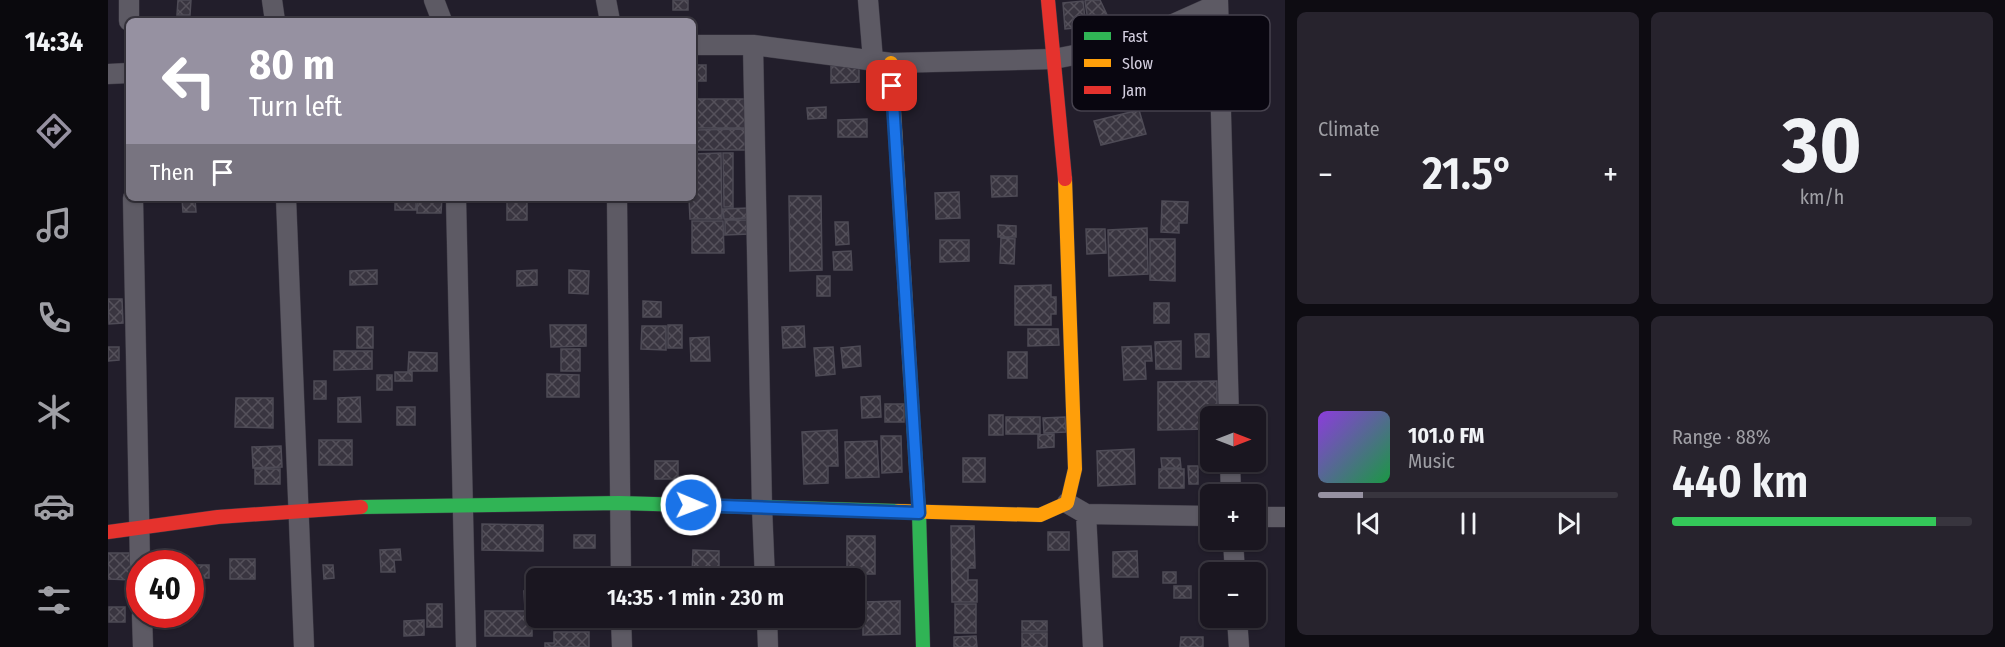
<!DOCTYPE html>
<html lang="en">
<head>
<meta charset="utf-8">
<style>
  body { margin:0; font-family:"Fira Sans Condensed",sans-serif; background:#27232d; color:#f1f3f6; height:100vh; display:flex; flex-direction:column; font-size:22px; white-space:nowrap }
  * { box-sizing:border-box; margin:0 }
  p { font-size:20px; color:#9f9fa5 }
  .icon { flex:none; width:33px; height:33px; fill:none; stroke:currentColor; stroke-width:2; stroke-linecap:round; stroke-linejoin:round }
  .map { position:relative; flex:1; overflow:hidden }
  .drawer { display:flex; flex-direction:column; gap:12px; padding:12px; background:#0e0c12; width:720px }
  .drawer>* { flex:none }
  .hud { position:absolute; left:18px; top:18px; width:570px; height:183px; border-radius:9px; box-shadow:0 2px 4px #0004,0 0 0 2px #38353e; background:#9691a1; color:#fff; overflow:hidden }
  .needle { width:39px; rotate:90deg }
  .fabs { position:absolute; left:1092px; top:406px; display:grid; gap:12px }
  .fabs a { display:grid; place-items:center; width:66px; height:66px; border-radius:9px; background:#1a1620; box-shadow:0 2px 4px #0004,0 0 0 2px #38353e; font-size:30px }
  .speed { position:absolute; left:18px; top:550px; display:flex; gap:12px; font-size:30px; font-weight:700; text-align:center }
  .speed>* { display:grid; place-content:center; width:78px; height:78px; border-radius:50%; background:#1a1620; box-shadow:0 2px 4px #0004,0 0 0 2px #38353e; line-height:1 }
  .speed .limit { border:9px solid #d22; background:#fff; color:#111 }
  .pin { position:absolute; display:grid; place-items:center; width:51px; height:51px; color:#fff; margin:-26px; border-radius:12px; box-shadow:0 3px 9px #0006 }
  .me { position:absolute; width:66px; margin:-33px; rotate:91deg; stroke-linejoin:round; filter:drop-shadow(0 0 4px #0008) }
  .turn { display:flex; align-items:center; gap:21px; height:126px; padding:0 24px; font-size:27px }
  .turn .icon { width:78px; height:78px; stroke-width:2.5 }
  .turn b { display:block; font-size:42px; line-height:51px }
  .then { display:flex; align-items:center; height:57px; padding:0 24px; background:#0003; gap:12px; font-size:22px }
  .big { font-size:45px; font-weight:600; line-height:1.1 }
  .drawer .widget { flex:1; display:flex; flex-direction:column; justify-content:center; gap:9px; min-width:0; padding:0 21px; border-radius:9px; background:#27232d }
  .drawer .dial { align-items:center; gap:0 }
  .dial b { font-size:78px; line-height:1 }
  .song { display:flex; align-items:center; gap:18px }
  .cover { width:72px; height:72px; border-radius:9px; background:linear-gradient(135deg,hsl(270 70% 55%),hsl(140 70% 35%)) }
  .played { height:6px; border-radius:3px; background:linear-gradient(90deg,#9691a1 15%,#38353e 15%) }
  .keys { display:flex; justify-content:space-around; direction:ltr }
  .heat { display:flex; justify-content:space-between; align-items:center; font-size:33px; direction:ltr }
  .charge { height:9px; border-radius:4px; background:linear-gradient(90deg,#34c759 88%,#38353e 0) }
  .drawer .tiles { flex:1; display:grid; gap:12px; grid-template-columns:repeat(2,1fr) }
  .trip { position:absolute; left:418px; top:568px; width:339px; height:60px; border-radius:9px; background:#1a1620; box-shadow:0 2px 4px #0004,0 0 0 2px #38353e; font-weight:600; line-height:60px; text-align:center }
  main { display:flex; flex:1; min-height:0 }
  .tabs { display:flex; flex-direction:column; width:108px; justify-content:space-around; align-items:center; background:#0a090d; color:#9f9fa5 }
  .tabs .icon { width:42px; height:42px }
  .tabs .active { color:#9691a1 }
  .tabs b { font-size:27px; color:#f1f3f6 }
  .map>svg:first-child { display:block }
  .building { fill:url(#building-cross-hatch); stroke:#4e4b56; stroke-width:1.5 }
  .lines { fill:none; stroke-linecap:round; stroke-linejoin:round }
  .street-casing { stroke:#3c3944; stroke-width:21 }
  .fast-casing { stroke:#3c3944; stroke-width:15 }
  .slow-casing { stroke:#3c3944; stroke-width:15 }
  .jam-casing { stroke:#3c3944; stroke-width:15 }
  .street { stroke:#5d5a64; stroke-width:20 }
  .fast { stroke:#30b455; stroke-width:14 }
  .slow { stroke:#ff9f0a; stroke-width:14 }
  .jam { stroke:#e5322d; stroke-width:14 }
  .route-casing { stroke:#114b97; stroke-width:15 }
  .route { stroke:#1a73e8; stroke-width:10 }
  .key { fill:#090610; stroke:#46424e; stroke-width:1.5 }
  .key-label { font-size:16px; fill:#d4cfe0 }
</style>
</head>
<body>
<main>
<nav class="tabs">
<b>14:34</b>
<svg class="icon active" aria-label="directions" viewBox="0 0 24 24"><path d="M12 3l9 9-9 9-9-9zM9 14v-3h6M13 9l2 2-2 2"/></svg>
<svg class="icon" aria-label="music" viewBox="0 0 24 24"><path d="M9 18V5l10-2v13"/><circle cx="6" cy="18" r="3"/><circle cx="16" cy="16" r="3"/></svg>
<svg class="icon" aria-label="phone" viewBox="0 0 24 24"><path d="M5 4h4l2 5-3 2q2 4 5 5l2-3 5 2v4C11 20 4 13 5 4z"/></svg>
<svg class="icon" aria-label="climate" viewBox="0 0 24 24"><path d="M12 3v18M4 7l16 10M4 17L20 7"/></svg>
<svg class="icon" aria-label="car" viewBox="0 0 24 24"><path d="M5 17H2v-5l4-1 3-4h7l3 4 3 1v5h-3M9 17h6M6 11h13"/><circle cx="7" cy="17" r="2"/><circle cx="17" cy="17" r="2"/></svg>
<svg class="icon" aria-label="filters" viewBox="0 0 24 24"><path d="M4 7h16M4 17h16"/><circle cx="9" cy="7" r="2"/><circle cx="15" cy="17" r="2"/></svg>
</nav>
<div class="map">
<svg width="1177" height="647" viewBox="0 0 1177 647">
  <defs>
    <pattern id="building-cross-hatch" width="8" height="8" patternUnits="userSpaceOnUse" patternTransform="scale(1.5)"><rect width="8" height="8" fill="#393540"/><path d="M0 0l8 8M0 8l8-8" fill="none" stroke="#55515b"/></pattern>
  </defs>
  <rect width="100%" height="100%" fill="#221e2b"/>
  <path class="building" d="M 70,0 L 83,0 L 82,15 L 69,15 Z
    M 565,0 L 580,0 L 580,10 L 565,10 Z
    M 979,0 L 992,0 L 1000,17 L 980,21 L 977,1 Z
    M 975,1 L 978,27 L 957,29 L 955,3 Z
    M 585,65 L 598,65 L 598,81 L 585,81 Z
    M 751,65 L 751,82 L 723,83 L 723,66 Z
    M 585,99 L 640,99 L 640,128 L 585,128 Z
    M 718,107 L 718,118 L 700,119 L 699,108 Z
    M 1031,110 L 1038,134 L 993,145 L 986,121 Z
    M 759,119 L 759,137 L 730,137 L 730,120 Z
    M 639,129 L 639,150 L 585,150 L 585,130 Z
    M 613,153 L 614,219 L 582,219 L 581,198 L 585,198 L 585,154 Z
    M 615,153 L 625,153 L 625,207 L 616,207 Z
    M 883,176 L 909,176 L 909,196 L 884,197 Z
    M 851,192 L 852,218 L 828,219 L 827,193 Z
    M 681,196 L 713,196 L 714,270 L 682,271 Z
    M 287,198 L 308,198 L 308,210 L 287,210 Z
    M 310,198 L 334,198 L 333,213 L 309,213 Z
    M 399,198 L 419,198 L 419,220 L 399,220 Z
    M 74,199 L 87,199 L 88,212 L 75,212 Z
    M 1054,201 L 1080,202 L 1079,223 L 1071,223 L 1071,233 L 1053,232 Z
    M 640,208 L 640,218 L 616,219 L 615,209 Z
    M 617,220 L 640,220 L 641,234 L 617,235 Z
    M 584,221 L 615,221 L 616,253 L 584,253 Z
    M 727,222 L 740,222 L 741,244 L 728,245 Z
    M 890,225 L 908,226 L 908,237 L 890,237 Z
    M 1039,228 L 1040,274 L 1001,276 L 1000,230 Z
    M 978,229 L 997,229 L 998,253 L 979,254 Z
    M 893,238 L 907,239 L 906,264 L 892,263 Z
    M 1042,239 L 1067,239 L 1067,281 L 1042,280 Z
    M 832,240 L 861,240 L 861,261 L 832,262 Z
    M 743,251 L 744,270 L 726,270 L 725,252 Z
    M 269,270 L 269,284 L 242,285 L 242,271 Z
    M 429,270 L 429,285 L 409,286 L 409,271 Z
    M 461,270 L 481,271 L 480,294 L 461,293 Z
    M 709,276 L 722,276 L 722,296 L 709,296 Z
    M 943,285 L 943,297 L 948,297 L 948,314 L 943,314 L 943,325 L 907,325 L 907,286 Z
    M 0,299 L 14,299 L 15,323 L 1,324 Z
    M 535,301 L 553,302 L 553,317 L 535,317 Z
    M 1046,303 L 1061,303 L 1061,323 L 1046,323 Z
    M 442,325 L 478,325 L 478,346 L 443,347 Z
    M 560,325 L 574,325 L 574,348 L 560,348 Z
    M 534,326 L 558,326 L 558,350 L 533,349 Z
    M 696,326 L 697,347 L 675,348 L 674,327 Z
    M 249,327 L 265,327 L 265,348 L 249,348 Z
    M 920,329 L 950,329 L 951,345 L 920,346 Z
    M 1087,334 L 1101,334 L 1101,357 L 1088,357 Z
    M 601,337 L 602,361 L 583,361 L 582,338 Z
    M 1073,341 L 1073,369 L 1048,369 L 1047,342 Z
    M 752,346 L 753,366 L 735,368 L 733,348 Z
    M 1043,346 L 1044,361 L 1037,361 L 1038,379 L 1016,380 L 1014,347 Z
    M 0,347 L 11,347 L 11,360 L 0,361 Z
    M 725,347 L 727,374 L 708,376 L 706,348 Z
    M 453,349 L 472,349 L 472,371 L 453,371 Z
    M 226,351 L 264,351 L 264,369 L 226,370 Z
    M 301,352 L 329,353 L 329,371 L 300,371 Z
    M 900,352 L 919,352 L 919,378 L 900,378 Z
    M 287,372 L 304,372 L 304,381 L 287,381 Z
    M 439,374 L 471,375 L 471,397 L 439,397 Z
    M 269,375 L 284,375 L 284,390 L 269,390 Z
    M 206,381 L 218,381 L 218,399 L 206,399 Z
    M 1109,381 L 1109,417 L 1102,417 L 1102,429 L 1050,430 L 1050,382 Z
    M 772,396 L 773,417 L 754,418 L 753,397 Z
    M 252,397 L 253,422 L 230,422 L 230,398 Z
    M 128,398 L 165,398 L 165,428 L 127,427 Z
    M 777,404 L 796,404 L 796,422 L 777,422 Z
    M 289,407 L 307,407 L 307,425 L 289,425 Z
    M 881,415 L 895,415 L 895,435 L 881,435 Z
    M 898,417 L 932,417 L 932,434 L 898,434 Z
    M 957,417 L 958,432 L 936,433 L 935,418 Z
    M 729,430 L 730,466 L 720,466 L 720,483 L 696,484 L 694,432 Z
    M 946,434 L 946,447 L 930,448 L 930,435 Z
    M 773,436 L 793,436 L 794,472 L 774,473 Z
    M 211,440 L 244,440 L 244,465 L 211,465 Z
    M 769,441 L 771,477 L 738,478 L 737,442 Z
    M 173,446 L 174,467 L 145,468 L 144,447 Z
    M 1026,449 L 1027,484 L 990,486 L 989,451 Z
    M 855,458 L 877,458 L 877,482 L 855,482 Z
    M 1053,458 L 1072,458 L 1073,468 L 1054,468 Z
    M 547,461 L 570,461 L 570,479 L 547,479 Z
    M 1080,466 L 1090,466 L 1090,484 L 1081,484 Z
    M 147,469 L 172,469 L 172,484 L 147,484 Z
    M 1051,469 L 1076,469 L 1076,488 L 1051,488 Z
    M 374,524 L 435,525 L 435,551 L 374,550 Z
    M 843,526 L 866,526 L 867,568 L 860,568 L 860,580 L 869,580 L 869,602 L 844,602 Z
    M 940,532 L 961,532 L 961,550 L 940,550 Z
    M 466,535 L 487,535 L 487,548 L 466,548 Z
    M 739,536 L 767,536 L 767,574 L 739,574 Z
    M 292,549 L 293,560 L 286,560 L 287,572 L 273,572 L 272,550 Z
    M 585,550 L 611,551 L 611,575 L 584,574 Z
    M 1029,551 L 1030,577 L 1005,577 L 1005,552 Z
    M 0,553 L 23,553 L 23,580 L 0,579 Z
    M 122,559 L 147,559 L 147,579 L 122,579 Z
    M 90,565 L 101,565 L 101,578 L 90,578 Z
    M 215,565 L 225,565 L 226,578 L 216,579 Z
    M 1055,572 L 1068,572 L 1068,583 L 1055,583 Z
    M 538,576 L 567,576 L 567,579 L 538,579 Z
    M 1066,586 L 1083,586 L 1083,598 L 1066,598 Z
    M 429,590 L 429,610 L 417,610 L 416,591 Z
    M 792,601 L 792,634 L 755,635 L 755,602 Z
    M 319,604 L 334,604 L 334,627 L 319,627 Z
    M 847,604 L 868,604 L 868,633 L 847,633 Z
    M 1,607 L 17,607 L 17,622 L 1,622 Z
    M 377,611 L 424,611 L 424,636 L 377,636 Z
    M 546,618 L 581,618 L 581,628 L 546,627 Z
    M 316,620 L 316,635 L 296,636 L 296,621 Z
    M 914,621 L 939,621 L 939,631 L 914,631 Z
    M 446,632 L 481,632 L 481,647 L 437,647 L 437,643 L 446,643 Z
    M 914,633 L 939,633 L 939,647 L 914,647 Z
    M 868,636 L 869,647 L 846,647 L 846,637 Z
    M 1073,637 L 1095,637 L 1095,647 L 1072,647 Z"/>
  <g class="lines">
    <defs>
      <path id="street" d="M 21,0 L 21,21
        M 164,0 L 167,21
        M 326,0 L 334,21
        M 498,0 L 502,21
        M 760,0 L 765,60
        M 1110,0 L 1121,417
        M 585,45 L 645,45 L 783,63 L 946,59 L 1002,48 L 1052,30 L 1110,4
        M 645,45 L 654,507 L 657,579
        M 0,74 L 21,73
        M 25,198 L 32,564
        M 178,198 L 196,647
        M 348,198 L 358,647
        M 509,198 L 513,579
        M 1122,462 L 1123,495
        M 959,503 L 978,514 L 985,647
        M 978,514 L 1102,516
        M 1148,517 L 1177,517
        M 1125,540 L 1127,573
        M 34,615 L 35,647
        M 513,618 L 514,647
        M 659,618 L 660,647
        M 1129,618 L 1131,647"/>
      <path id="fast" d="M 802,372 L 811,513 L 815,647
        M 253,507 L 511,503 L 790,511"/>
      <path id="slow" d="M 783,63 L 802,372
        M 790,511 L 932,515 L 959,503 L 967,469 L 957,179"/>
      <path id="jam" d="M 940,0 L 957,179
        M 0,532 L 110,517 L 253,507"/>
    </defs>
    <use href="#street" class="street-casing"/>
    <use href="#fast" class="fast-casing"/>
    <use href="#slow" class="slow-casing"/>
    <use href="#jam" class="jam-casing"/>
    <use href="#street" class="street"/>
    <use href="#fast" class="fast"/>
    <use href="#slow" class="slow"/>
    <use href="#jam" class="jam"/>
  </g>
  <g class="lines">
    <defs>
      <path id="route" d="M 583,505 L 811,513 L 784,86"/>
    </defs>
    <use href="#route" class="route-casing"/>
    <use href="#route" class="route"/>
  </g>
  <rect x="964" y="15" width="198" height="96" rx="9" class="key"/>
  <rect x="976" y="32" width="27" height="8" fill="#30b455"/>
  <rect x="976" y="59" width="27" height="8" fill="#ff9f0a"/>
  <rect x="976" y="86" width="27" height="8" fill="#e5322d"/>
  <g class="key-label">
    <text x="1014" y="42">Fast</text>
    <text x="1014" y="69">Slow</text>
    <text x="1014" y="96">Jam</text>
  </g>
</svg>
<div class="fabs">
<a><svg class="needle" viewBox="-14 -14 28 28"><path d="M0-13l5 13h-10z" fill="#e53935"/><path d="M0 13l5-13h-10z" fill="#9f9fa5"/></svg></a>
<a>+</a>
<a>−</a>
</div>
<div class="speed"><div class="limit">40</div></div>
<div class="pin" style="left:784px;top:86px;background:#d93025"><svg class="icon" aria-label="arrive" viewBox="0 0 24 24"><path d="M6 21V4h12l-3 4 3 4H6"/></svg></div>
<svg class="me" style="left:583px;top:505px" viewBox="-20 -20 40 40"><circle r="17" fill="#1a73e8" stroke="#fff" stroke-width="3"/><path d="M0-11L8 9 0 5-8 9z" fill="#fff"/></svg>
<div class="trip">14:35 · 1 min · 230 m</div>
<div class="hud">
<div class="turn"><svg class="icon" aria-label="left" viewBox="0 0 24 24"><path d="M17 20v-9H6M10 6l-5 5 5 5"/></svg><div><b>80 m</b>Turn left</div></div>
<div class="then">Then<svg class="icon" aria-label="arrive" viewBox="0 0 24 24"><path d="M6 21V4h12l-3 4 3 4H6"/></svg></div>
</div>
</div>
<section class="drawer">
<div class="tiles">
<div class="widget"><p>Climate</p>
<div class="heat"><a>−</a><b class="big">21.5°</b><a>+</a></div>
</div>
<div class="widget dial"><b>30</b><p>km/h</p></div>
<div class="widget">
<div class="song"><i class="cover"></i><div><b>101.0 FM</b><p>Music</p></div></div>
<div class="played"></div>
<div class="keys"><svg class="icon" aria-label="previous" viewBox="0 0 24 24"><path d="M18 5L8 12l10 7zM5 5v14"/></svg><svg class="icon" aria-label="pause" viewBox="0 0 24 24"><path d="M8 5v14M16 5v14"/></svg><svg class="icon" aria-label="next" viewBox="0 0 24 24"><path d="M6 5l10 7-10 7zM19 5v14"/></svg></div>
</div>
<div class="widget"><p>Range · 88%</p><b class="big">440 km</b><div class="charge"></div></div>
</div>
</section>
</main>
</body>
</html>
